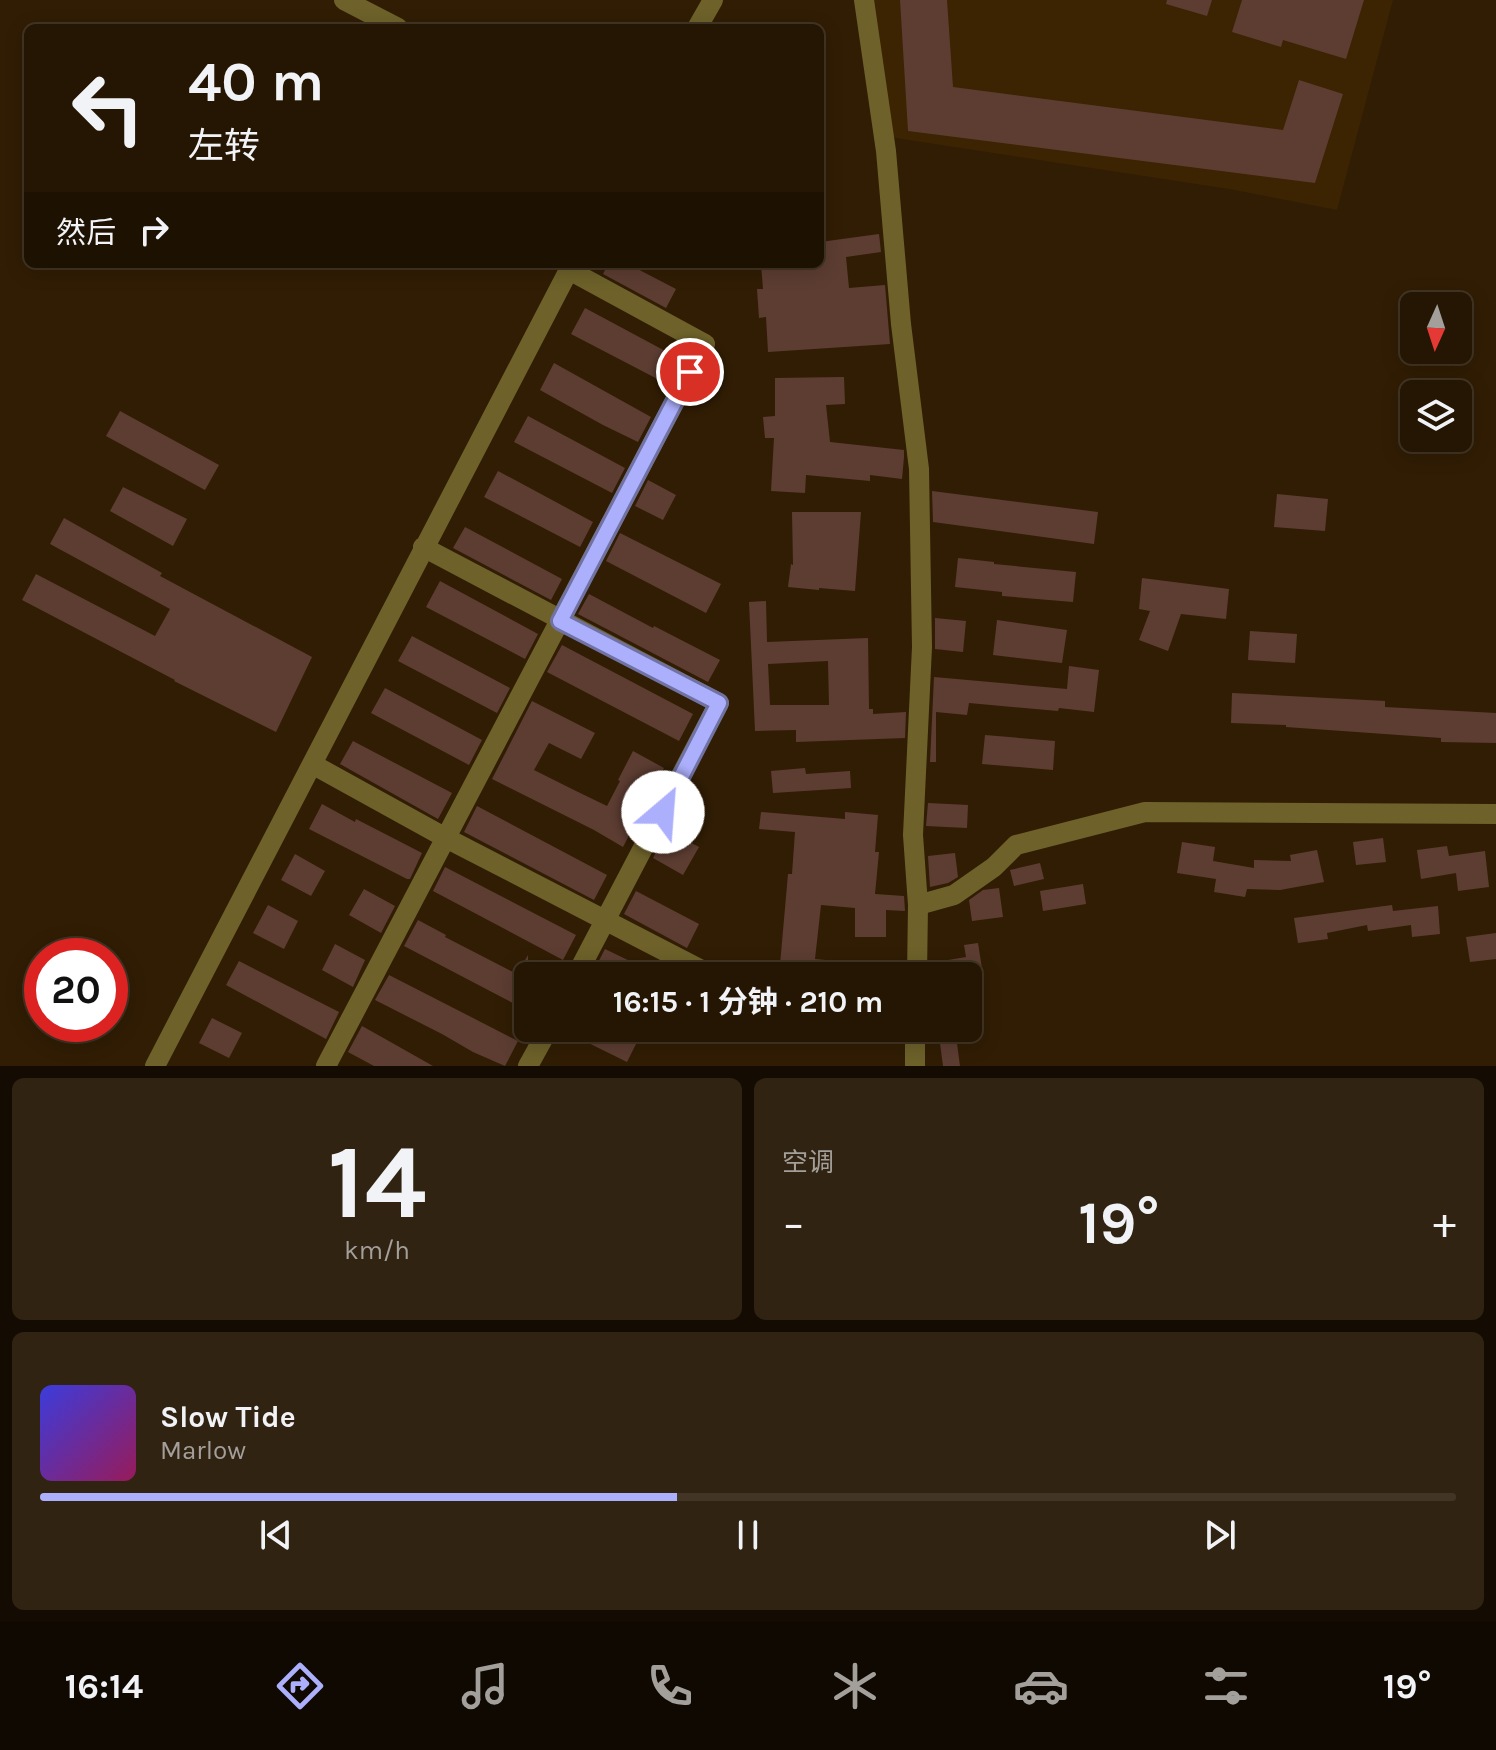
<!DOCTYPE html>
<html lang="zh">
<head>
<meta charset="utf-8">
<style>
  body { margin:0; font-family:Karla,"Noto Sans SC",sans-serif; background:#312312; color:#f1f3f6; height:100vh; display:flex; flex-direction:column; font-size:30px; white-space:nowrap }
  * { box-sizing:border-box; margin:0 }
  p { font-size:26px; color:#a39f9a }
  .icon { flex:none; width:44px; height:44px; fill:none; stroke:currentColor; stroke-width:2; stroke-linecap:round; stroke-linejoin:round }
  .map { position:relative; height:1066px; overflow:hidden }
  .details { display:flex; flex-direction:column; gap:12px; padding:12px; background:#140c02; flex:1 }
  .details>* { flex:none }
  .hud { position:absolute; left:24px; top:24px; width:800px; height:244px; border-radius:12px; box-shadow:0 4px 20px #0003,0 0 0 2px #423525; background:#251603; color:#f1f3f6; overflow:hidden }
  .needle { width:52px; rotate:183deg }
  .tools { position:absolute; left:1400px; top:292px; display:grid; gap:16px }
  .tools a { display:grid; place-items:center; width:72px; height:72px; border-radius:12px; background:#251603; box-shadow:0 4px 20px #0003,0 0 0 2px #423525; font-size:40px }
  .speed { position:absolute; left:24px; top:938px; display:flex; gap:16px; font-size:40px; font-weight:700; text-align:center }
  .speed>* { display:grid; place-content:center; width:104px; height:104px; border-radius:50%; background:#251603; box-shadow:0 4px 20px #0003,0 0 0 2px #423525; line-height:1 }
  .speed .limit { border:12px solid #d22; background:#fff; color:#111 }
  .pin { position:absolute; display:grid; place-items:center; width:68px; height:68px; color:#fff; margin:-34px; border:4px solid #fff; border-radius:50%; box-shadow:0 2px 8px #0007 }
  .me { position:absolute; width:88px; margin:-44px; rotate:27deg; stroke-linejoin:round; filter:drop-shadow(0 0 6px #0008) }
  .turn { display:flex; align-items:center; gap:28px; height:168px; padding:0 32px; font-size:36px }
  .turn .icon { width:104px; height:104px; stroke-width:2.5 }
  .turn b { display:block; font-size:56px; line-height:68px }
  .then { display:flex; align-items:center; height:76px; padding:0 32px; background:#0003; gap:16px; font-size:30px }
  .big { font-size:60px; font-weight:700; line-height:1.1 }
  .details .widget { flex:1; display:flex; flex-direction:column; justify-content:center; gap:12px; min-width:0; padding:0 28px; border-radius:12px; background:#312312 }
  .details .dial { align-items:center; gap:0 }
  .dial b { font-size:104px; line-height:1 }
  .song { display:flex; align-items:center; gap:24px }
  .cover { width:96px; height:96px; border-radius:12px; background:linear-gradient(135deg,hsl(240 70% 55%),hsl(330 70% 35%)) }
  .played { height:8px; border-radius:4px; background:linear-gradient(90deg,#acaffb 45%,#423525 45%) }
  .keys { display:flex; justify-content:space-around; direction:ltr }
  .heat { display:flex; justify-content:space-between; align-items:center; font-size:44px; direction:ltr }
  .details .tiles { flex:1; display:grid; gap:12px; grid-template-columns:1fr 1fr }
  .widget:last-child { grid-column:span 2 }
  .trip { position:absolute; left:514px; top:962px; width:468px; height:80px; border-radius:12px; background:#251603; box-shadow:0 4px 20px #0003,0 0 0 2px #423525; font-weight:700; line-height:80px; text-align:center }
  .dock { display:flex; height:128px; justify-content:space-around; align-items:center; background:#0f0901; color:#a39f9a }
  .dock .icon { width:56px; height:56px }
  .dock .on { color:#acaffb }
  .dock b { font-size:36px; color:#f1f3f6 }
  .map>svg:first-child { display:block }
  .built { fill:#3c2302 }
  .building { fill:#5d3d32; fill-rule:evenodd }
  .lines { fill:none; stroke-linecap:round; stroke-linejoin:round }
  .minor { stroke:#6e622a; stroke-width:20 }
  .route-casing { stroke:#7072a3; stroke-width:20 }
  .route { stroke:#acaffb; stroke-width:14 }
</style>
</head>
<body>
<div class="map">
<svg width="1496" height="1066" viewBox="0 0 1496 1066">
  <rect width="100%" height="100%" fill="#311d04"/>
  <path class="built" d="M 872,0 L 1393,0 L 1337,210 L 1229,189 L 889,137 Z"/>
  <path class="building" d="M 900,0 L 947,0 L 953,87 L 1283,130 L 1299,80 L 1343,94 L 1315,183 L 908,131 Z
    M 1167,0 L 1212,0 L 1207,16 L 1166,4 Z
    M 1242,0 L 1364,0 L 1346,59 L 1283,40 L 1281,47 L 1232,32 Z
    M 879,234 L 881,252 L 846,257 L 849,288 L 885,285 L 890,344 L 768,352 L 766,317 L 759,318 L 757,289 L 763,289 L 761,264 L 820,264 L 820,242 Z
    M 608,264 L 628,264 L 676,289 L 666,308 L 603,274 Z
    M 585,308 L 682,360 L 669,385 L 571,334 Z
    M 554,363 L 651,417 L 638,442 L 603,425 L 540,390 Z
    M 844,377 L 845,404 L 826,405 L 830,442 L 904,450 L 904,457 L 902,479 L 870,475 L 870,481 L 806,475 L 805,493 L 771,491 L 774,438 L 765,438 L 763,417 L 775,416 L 775,378 Z
    M 120,411 L 219,465 L 205,490 L 106,436 Z
    M 528,416 L 625,468 L 612,493 L 514,442 Z
    M 498,471 L 593,522 L 580,547 L 484,497 Z
    M 648,480 L 676,495 L 663,520 L 635,506 Z
    M 123,487 L 187,519 L 173,546 L 110,511 Z
    M 932,491 L 1098,512 L 1094,544 L 933,522 Z
    M 1277,494 L 1328,499 L 1325,531 L 1274,527 Z
    M 792,512 L 861,512 L 855,591 L 819,588 L 819,590 L 788,587 L 791,564 L 793,565 Z
    M 64,518 L 162,573 L 160,576 L 312,657 L 276,732 L 174,681 L 175,680 L 22,600 L 36,574 L 155,636 L 170,609 L 50,544 Z
    M 465,527 L 562,579 L 551,600 L 453,548 Z
    M 620,533 L 721,584 L 706,613 L 606,561 Z
    M 958,558 L 994,562 L 994,564 L 1076,572 L 1073,602 L 1002,596 L 1002,592 L 955,587 Z
    M 1142,578 L 1229,589 L 1226,619 L 1181,614 L 1168,651 L 1139,640 L 1150,611 L 1139,609 Z
    M 440,581 L 538,634 L 525,659 L 426,607 Z
    M 589,594 L 653,628 L 654,626 L 720,660 L 708,682 L 578,614 Z
    M 766,601 L 767,642 L 868,638 L 869,709 L 873,709 L 873,714 L 906,712 L 905,738 L 796,742 L 796,730 L 755,731 L 749,602 ZM 828,661 L 829,705 L 770,705 L 768,664 Z
    M 935,618 L 966,621 L 963,652 L 935,649 Z
    M 997,620 L 1067,630 L 1062,663 L 993,655 Z
    M 1250,631 L 1297,634 L 1295,663 L 1248,660 Z
    M 412,636 L 510,688 L 497,713 L 398,661 Z
    M 562,645 L 693,714 L 679,741 L 547,672 Z
    M 1069,666 L 1099,670 L 1094,712 L 1059,708 L 1058,711 L 969,703 L 967,715 L 936,712 L 936,762 L 930,762 L 934,677 L 1067,689 Z
    M 385,688 L 482,740 L 469,765 L 371,713 Z
    M 1232,693 L 1385,701 L 1385,707 L 1496,713 L 1496,743 L 1441,742 L 1441,738 L 1286,727 L 1286,725 L 1231,723 Z
    M 532,701 L 595,733 L 581,759 L 549,743 L 534,770 L 576,791 L 607,806 L 620,781 L 618,780 L 633,751 L 664,768 L 623,847 L 594,830 L 492,779 Z
    M 985,735 L 1055,741 L 1053,770 L 982,764 Z
    M 353,741 L 452,793 L 438,819 L 340,764 Z
    M 805,768 L 806,774 L 850,771 L 851,788 L 773,793 L 771,771 Z
    M 928,803 L 968,805 L 967,828 L 926,826 Z
    M 322,804 L 355,822 L 356,819 L 391,837 L 422,853 L 410,879 L 407,879 L 309,829 Z
    M 477,806 L 607,875 L 594,900 L 464,832 Z
    M 761,812 L 845,819 L 845,812 L 878,815 L 875,852 L 879,852 L 875,894 L 904,896 L 905,911 L 886,910 L 886,937 L 855,937 L 855,908 L 821,905 L 815,959 L 847,962 L 846,976 L 779,976 L 788,874 L 792,874 L 795,832 L 759,829 Z
    M 667,830 L 699,847 L 683,875 L 653,858 Z
    M 1383,838 L 1386,862 L 1356,865 L 1353,842 Z
    M 1182,842 L 1215,847 L 1213,861 L 1254,868 L 1254,860 L 1291,861 L 1290,855 L 1317,850 L 1324,882 L 1280,890 L 1247,889 L 1245,897 L 1214,892 L 1216,879 L 1177,873 Z
    M 1447,846 L 1449,856 L 1485,851 L 1489,887 L 1458,891 L 1456,873 L 1421,879 L 1417,850 Z
    M 955,853 L 958,877 L 948,883 L 930,887 L 928,856 Z
    M 295,854 L 325,871 L 311,896 L 281,880 Z
    M 1040,863 L 1044,879 L 1014,886 L 1010,870 Z
    M 445,867 L 576,935 L 563,960 L 433,891 Z
    M 1083,884 L 1086,904 L 1043,911 L 1040,891 Z
    M 999,888 L 1003,917 L 972,921 L 969,900 L 983,890 Z
    M 364,889 L 395,906 L 381,933 L 349,915 Z
    M 636,891 L 699,924 L 687,948 L 624,914 Z
    M 268,905 L 298,921 L 284,949 L 253,933 Z
    M 1392,905 L 1393,911 L 1438,906 L 1440,934 L 1412,937 L 1411,925 L 1368,931 L 1367,925 L 1327,933 L 1328,939 L 1298,943 L 1294,918 Z
    M 418,920 L 446,935 L 445,937 L 517,974 L 528,955 L 528,1011 L 404,946 Z
    M 1496,933 L 1496,959 L 1470,962 L 1466,937 Z
    M 978,943 L 984,981 L 971,983 L 970,976 L 930,976 L 930,963 L 966,957 L 964,945 Z
    M 335,944 L 365,960 L 353,987 L 322,970 Z
    M 605,949 L 636,964 L 658,976 L 591,976 Z
    M 239,961 L 339,1012 L 326,1039 L 226,985 Z
    M 389,975 L 518,1041 L 505,1066 L 473,1052 L 442,1034 L 375,1000 Z
    M 212,1018 L 242,1033 L 229,1058 L 199,1043 Z
    M 362,1026 L 387,1040 L 433,1066 L 374,1066 L 348,1052 Z
    M 562,1028 L 624,1028 L 640,1036 L 627,1062 L 562,1030 Z
    M 938,1028 L 955,1028 L 960,1066 L 943,1066 Z"/>
  <g class="lines">
    <path class="minor" d="M 344,0 L 398,28
      M 864,0 L 886,151 L 901,324 L 919,469 L 922,647 L 913,835 L 918,905 L 917,976
      M 697,28 L 713,0
      M 423,547 L 719,703 L 576,976
      M 312,764 L 446,838 L 713,976
      M 918,905 L 954,895 L 994,867 L 1016,845 L 1145,812 L 1496,814
      M 155,1066 L 572,264
      M 326,1066 L 705,344 L 569,270
      M 528,1066 L 549,1028
      M 915,1066 L 915,1028"/>
  </g>
  <g class="lines">
    <defs>
      <path id="route" d="M 663,812 L 719,703 L 560,621 L 690,372"/>
    </defs>
    <use href="#route" class="route-casing"/>
    <use href="#route" class="route"/>
  </g>
</svg>
<div class="tools">
<a><svg class="needle" viewBox="-14 -14 28 28"><path d="M0-13l5 13h-10z" fill="#e53935"/><path d="M0 13l5-13h-10z" fill="#a39f9a"/></svg></a>
<a><svg class="icon" aria-label="layers" viewBox="0 0 24 24"><path d="M12 4l9 5-9 5-9-5zM3 14l9 5 9-5"/></svg></a>
</div>
<div class="speed"><div class="limit">20</div></div>
<div class="pin" style="left:690px;top:372px;background:#d93025"><svg class="icon" aria-label="arrive" viewBox="0 0 24 24"><path d="M6 21V4h12l-3 4 3 4H6"/></svg></div>
<svg class="me" style="left:663px;top:812px" viewBox="-20 -20 40 40"><circle r="19" fill="#fff"/><path d="M0-13L10 11 0 6-10 11z" fill="#acaffb"/></svg>
<div class="trip">16:15 · 1 分钟 · 210 m</div>
<div class="hud">
<div class="turn"><svg class="icon" aria-label="left" viewBox="0 0 24 24"><path d="M17 20v-9H6M10 6l-5 5 5 5"/></svg><div><b>40 m</b>左转</div></div>
<div class="then">然后<svg class="icon" aria-label="right" viewBox="0 0 24 24"><path d="M7 20v-9h11M14 6l5 5-5 5"/></svg></div>
</div>
</div>
<section class="details">
<div class="tiles">
<div class="widget dial"><b>14</b><p>km/h</p></div>
<div class="widget"><p>空调</p>
<div class="heat"><a>−</a><b class="big">19°</b><a>+</a></div>
</div>
<div class="widget">
<div class="song"><i class="cover"></i><div><b>Slow Tide</b><p>Marlow</p></div></div>
<div class="played"></div>
<div class="keys"><svg class="icon" aria-label="previous" viewBox="0 0 24 24"><path d="M18 5L8 12l10 7zM5 5v14"/></svg><svg class="icon" aria-label="pause" viewBox="0 0 24 24"><path d="M8 5v14M16 5v14"/></svg><svg class="icon" aria-label="next" viewBox="0 0 24 24"><path d="M6 5l10 7-10 7zM19 5v14"/></svg></div>
</div>
</div>
</section>
<nav class="dock">
<b>16:14</b>
<svg class="icon on" aria-label="directions" viewBox="0 0 24 24"><path d="M12 3l9 9-9 9-9-9zM9 14v-3h6M13 9l2 2-2 2"/></svg>
<svg class="icon" aria-label="music" viewBox="0 0 24 24"><path d="M9 18V5l10-2v13"/><circle cx="6" cy="18" r="3"/><circle cx="16" cy="16" r="3"/></svg>
<svg class="icon" aria-label="phone" viewBox="0 0 24 24"><path d="M5 4h4l2 5-3 2q2 4 5 5l2-3 5 2v4C11 20 4 13 5 4z"/></svg>
<svg class="icon" aria-label="climate" viewBox="0 0 24 24"><path d="M12 3v18M4 7l16 10M4 17L20 7"/></svg>
<svg class="icon" aria-label="car" viewBox="0 0 24 24"><path d="M5 17H2v-5l4-1 3-4h7l3 4 3 1v5h-3M9 17h6M6 11h13"/><circle cx="7" cy="17" r="2"/><circle cx="17" cy="17" r="2"/></svg>
<svg class="icon" aria-label="filters" viewBox="0 0 24 24"><path d="M4 7h16M4 17h16"/><circle cx="9" cy="7" r="2"/><circle cx="15" cy="17" r="2"/></svg>
<b>19°</b>
</nav>
</body>
</html>
